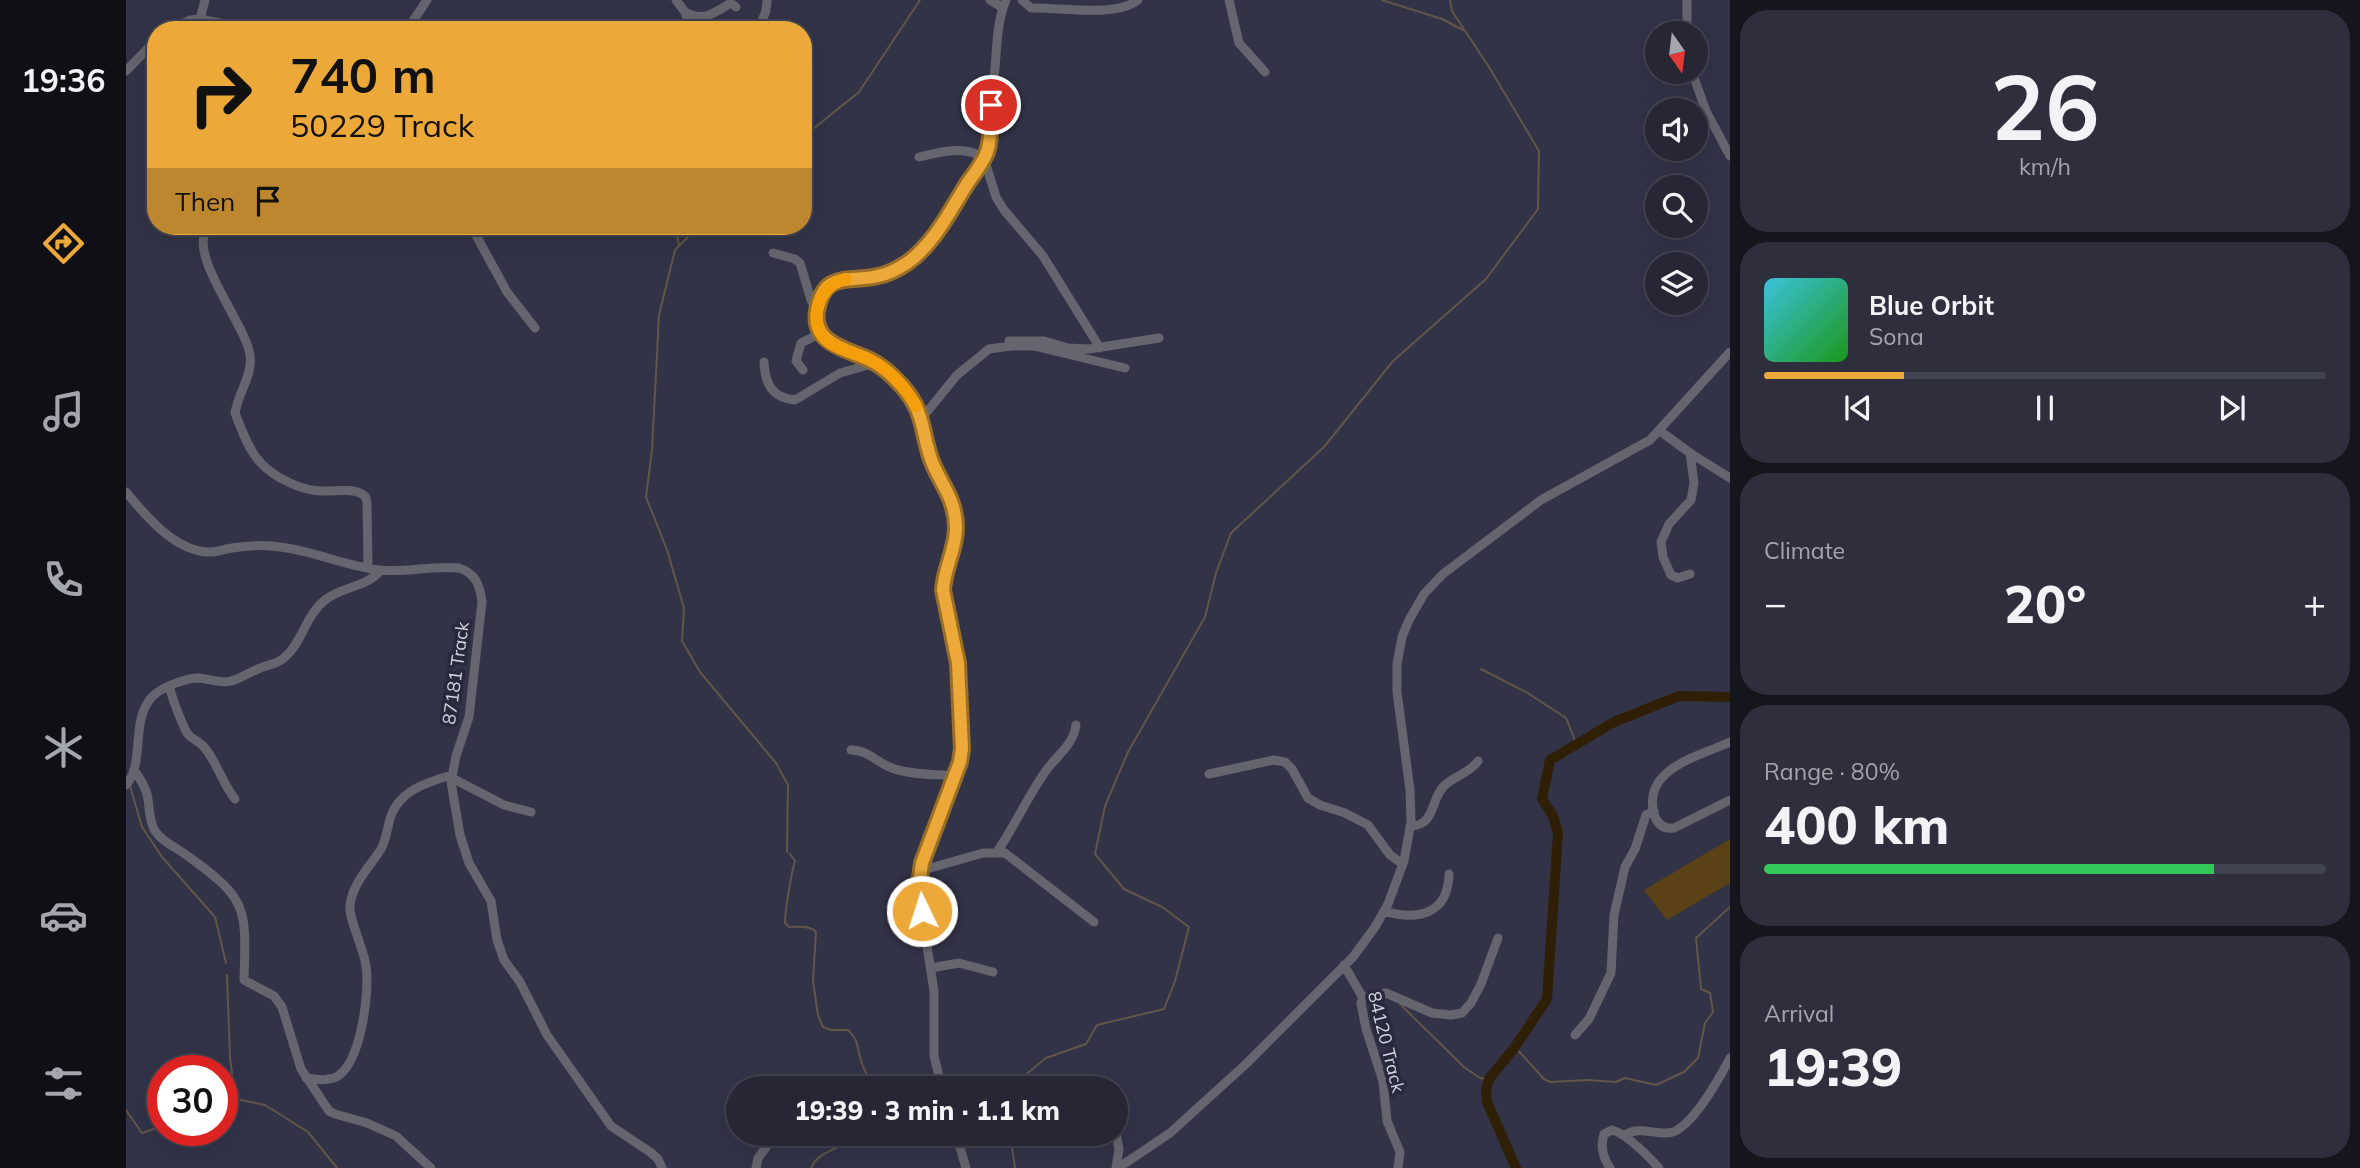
<!DOCTYPE html>
<html lang="en">
<head>
<meta charset="utf-8">
<style>
  body { margin:0; font-family:Mulish,sans-serif; background:#2e2e3d; color:#f1f3f6; height:100vh; display:flex; flex-direction:column; font-size:26px; white-space:nowrap }
  * { box-sizing:border-box; margin:0 }
  p { font-size:23px; color:#a4a5ad }
  .icon { flex:none; width:38px; height:38px; fill:none; stroke:currentColor; stroke-width:2; stroke-linecap:round; stroke-linejoin:round }
  .map { position:relative; flex:1; overflow:hidden }
  .drawer { display:flex; flex-direction:column; gap:10px; padding:10px; background:#15151d; width:630px }
  .drawer>* { flex:none }
  .guide { position:absolute; left:21px; top:21px; width:665px; height:214px; border-radius:28px; box-shadow:0 7px 28px #0002,0 0 0 2px #424350; background:#eca93a; color:#111; overflow:hidden }
  .needle { width:46px; rotate:166deg }
  .tools { position:absolute; left:1519px; top:21px; display:grid; gap:14px }
  .tools a { display:grid; place-items:center; width:63px; height:63px; border-radius:50%; background:#262635; box-shadow:0 7px 28px #0002,0 0 0 2px #424350; font-size:35px }
  .speed { position:absolute; left:21px; top:1055px; display:flex; gap:14px; font-size:35px; font-weight:700; text-align:center }
  .speed>* { display:grid; place-content:center; width:91px; height:91px; border-radius:50%; background:#262635; box-shadow:0 7px 28px #0002,0 0 0 2px #424350; line-height:1 }
  .speed .limit { border:10px solid #d22; background:#fff; color:#111 }
  .pin { position:absolute; display:grid; place-items:center; width:60px; height:60px; color:#fff; margin:-30px; border:4px solid #fff; border-radius:50%; box-shadow:0 2px 7px #0007 }
  .me { position:absolute; width:77px; margin:-38px; rotate:356deg; stroke-linejoin:round; filter:drop-shadow(0 0 5px #0008) }
  .turn { display:flex; align-items:center; gap:24px; height:147px; padding:0 28px; font-size:32px }
  .turn .icon { width:91px; height:91px; stroke-width:2.5 }
  .turn b { display:block; font-size:49px; line-height:60px }
  .then { display:flex; align-items:center; height:66px; padding:0 28px; background:#0003; gap:14px; font-size:26px }
  .big { font-size:52px; font-weight:800; line-height:1.1 }
  .drawer .tile { flex:1; display:flex; flex-direction:column; justify-content:center; gap:10px; min-width:0; padding:0 24px; border-radius:28px; background:#2e2e3d }
  .drawer .dial { align-items:center; gap:0 }
  .dial b { font-size:91px; line-height:1 }
  .song { display:flex; align-items:center; gap:21px }
  .cover { width:84px; height:84px; border-radius:10px; background:linear-gradient(135deg,hsl(190 70% 55%),hsl(120 70% 35%)) }
  .played { height:7px; border-radius:4px; background:linear-gradient(90deg,#eca93a 25%,#424350 25%) }
  .keys { display:flex; justify-content:space-around; direction:ltr }
  .heat { display:flex; justify-content:space-between; align-items:center; font-size:38px; direction:ltr }
  .charge { height:10px; border-radius:5px; background:linear-gradient(90deg,#34c759 80%,#424350 0) }
  .trip { position:absolute; left:600px; top:1076px; width:402px; height:70px; border-radius:35px; background:#262635; box-shadow:0 7px 28px #0002,0 0 0 2px #424350; font-weight:800; line-height:70px; text-align:center }
  main { display:flex; flex:1; min-height:0 }
  .tabs { display:flex; flex-direction:column; width:126px; justify-content:space-around; align-items:center; background:#0f0f15; color:#a4a5ad }
  .tabs .icon { width:49px; height:49px }
  .tabs .current { color:#eca93a }
  .tabs b { font-size:32px; color:#f1f3f6 }
  .map>svg:first-child { display:block }
  .green { fill:#5b4116 }
  .lines { fill:none; stroke-linecap:round; stroke-linejoin:round }
  .stream { stroke:#615649; stroke-width:2 }
  .river { stroke:#2f1f07; stroke-width:10 }
  .minor { stroke:#65656f; stroke-width:9 }
  .route-casing { stroke:#996e26; stroke-width:18 }
  .route { stroke:#eca93a; stroke-width:12 }
  .slow { stroke:#f59e0b; stroke-width:12 }
  .labels { text-anchor:middle; stroke-width:7; stroke-linejoin:round; paint-order:stroke }
  .street-label { font-size:18px; fill:#d5d6e3; stroke:#28293c }
</style>
</head>
<body>
<main>
<nav class="tabs">
<b>19:36</b>
<svg class="icon current" aria-label="directions" viewBox="0 0 24 24"><path d="M12 3l9 9-9 9-9-9zM9 14v-3h6M13 9l2 2-2 2"/></svg>
<svg class="icon" aria-label="music" viewBox="0 0 24 24"><path d="M9 18V5l10-2v13"/><circle cx="6" cy="18" r="3"/><circle cx="16" cy="16" r="3"/></svg>
<svg class="icon" aria-label="phone" viewBox="0 0 24 24"><path d="M5 4h4l2 5-3 2q2 4 5 5l2-3 5 2v4C11 20 4 13 5 4z"/></svg>
<svg class="icon" aria-label="climate" viewBox="0 0 24 24"><path d="M12 3v18M4 7l16 10M4 17L20 7"/></svg>
<svg class="icon" aria-label="car" viewBox="0 0 24 24"><path d="M5 17H2v-5l4-1 3-4h7l3 4 3 1v5h-3M9 17h6M6 11h13"/><circle cx="7" cy="17" r="2"/><circle cx="17" cy="17" r="2"/></svg>
<svg class="icon" aria-label="filters" viewBox="0 0 24 24"><path d="M4 7h16M4 17h16"/><circle cx="9" cy="7" r="2"/><circle cx="15" cy="17" r="2"/></svg>
</nav>
<div class="map">
<svg width="1604" height="1168" viewBox="0 0 1604 1168">
  <rect width="100%" height="100%" fill="#323347"/>
  <path class="green" d="M 1604,839 L 1604,883 L 1541,920 L 1518,890 Z"/>
  <g class="lines">
    <path class="stream" d="M 1256,0 L 1316,19 L 1337,30
      M 677,137 L 733,92 L 794,0
      M 549,226 L 553,245
      M 573,226 L 549,250 L 533,315 L 526,450 L 520,497 L 541,550 L 558,608 L 556,641 L 574,672 L 650,763 L 662,785 L 661,852
      M 1355,669 L 1400,692 L 1440,718 L 1450,743
      M 4,786 L 16,827 L 36,857 L 89,917 L 100,963
      M 664,854 L 669,861 C 665,875 659,910 659,923 L 663,927 C 672,927 684,925 690,932 L 687,981 L 692,1015 L 697,1027 L 705,1030 L 722,1030 C 733,1040 731,1048 735,1061 C 738,1071 744,1080 748,1088
      M 101,975 L 104,1057 L 109,1098
      M 1274,1004 L 1338,1067 L 1354,1078 L 1363,1079
      M 1389,1047 L 1418,1079 L 1424,1082 L 1462,1080 L 1490,1082 L 1499,1078 L 1530,1085 L 1558,1072 L 1572,1058 L 1579,1023 L 1587,1012 L 1584,993 L 1575,989 L 1570,938 L 1604,907
      M 887,1088 L 887,1085 L 920,1058 L 960,1044 L 971,1025 L 1038,1009 L 1049,981 L 1063,927 L 1036,907 L 998,889 L 969,854 L 979,806 L 1002,752 L 1079,617 L 1090,573 L 1105,533 L 1198,447 L 1267,361 L 1360,279 L 1412,209 L 1413,151 L 1363,67 L 1326,11 L 1324,0
      M 96,1096 L 139,1105 L 182,1132 L 211,1168
      M 0,1110 L 16,1133 L 37,1126
      M 884,1134 L 889,1168
      M 685,1168 C 694,1148 717,1151 730,1134"/>
    <path class="river" d="M 1390,1168 L 1361,1102 L 1360,1091 L 1363,1079 L 1389,1047 L 1421,999 L 1432,833 L 1427,816 L 1416,799 L 1424,760 L 1488,722 L 1553,696 L 1604,697"/>
    <path class="minor" d="M 550,0 L 559,12 L 565,30
      M 864,0 L 877,8
      M 896,0 L 905,8 C 934,7 989,18 1012,0
      M 1103,0 L 1113,43 L 1139,72
      M 1561,0 L 1561,33
      M 559,12 C 577,22 587,14 603,4 L 606,4 L 610,7
      M 74,19 L 79,0
      M 43,30 L 64,20 L 74,19 L 130,30
      M 281,30 L 301,0
      M 632,30 L 640,11 L 641,0
      M 0,71 L 30,40
      M 1566,72 L 1580,111 L 1604,156
      M 793,157 C 813,152 839,145 858,158 L 870,197 L 878,210 L 917,256 L 974,348
      M 83,226 C 58,251 120,324 124,355 C 127,375 112,393 109,413 C 122,447 129,467 164,483 C 175,488 184,491 196,491 C 210,492 227,487 239,496 L 241,502 L 242,568
      M 345,226 L 381,292 L 409,328
      M 647,253 L 669,259 L 674,263 L 685,300 L 691,311
      M 883,341 L 918,341 L 942,348 L 963,349 L 1033,338
      M 638,362 C 639,384 646,398 669,400 L 714,373 L 749,363
      M 677,370 L 670,361 L 675,343 L 695,333
      M 796,418 L 831,375 L 863,349 L 885,346 L 908,346 L 999,368
      M 1534,431 L 1564,453 L 1604,478
      M 1564,453 L 1568,483 L 1565,500 L 1543,524 L 1535,542 L 1537,557 L 1545,575 L 1552,578 L 1564,574
      M 0,492 C 19,515 47,549 80,552 C 89,553 97,549 106,548 C 122,545 138,545 154,547 C 188,551 219,566 253,570 C 280,573 307,565 333,568 C 350,573 354,586 356,602 L 343,717 L 330,756 L 325,782 L 334,835 L 343,863 L 365,901 L 371,940 L 378,960 L 394,982 L 421,1035 L 485,1126 L 524,1152 L 532,1159 L 536,1168
      M 44,687 C 44,694 57,726 61,733 C 65,739 73,741 78,747 C 91,762 96,783 109,799
      M 1604,742 C 1574,756 1516,768 1528,814 C 1531,825 1538,829 1548,828 L 1604,800
      M 725,750 C 742,750 750,762 766,768 C 784,775 809,774 828,776
      M 8,770 C 14,778 18,785 21,794 C 24,806 22,819 29,831 C 37,843 52,848 63,857 C 123,900 120,909 118,980 L 148,996 L 156,1007 L 175,1069 L 203,1111 L 209,1114 L 241,1123 L 270,1136 L 305,1168
      M 1083,774 L 1148,760 L 1159,762 L 1166,769 L 1182,798 L 1194,805 L 1219,813 L 1242,825 L 1264,855 L 1277,864
      M 326,778 L 378,805 L 405,812
      M 0,785 C 20,763 3,718 28,695 C 38,686 61,678 73,678 C 84,679 95,684 105,681 C 114,679 122,673 130,670 C 139,665 151,665 159,657 C 176,643 179,616 199,600 C 216,586 240,588 255,570
      M 1284,826 C 1309,826 1304,802 1317,787 C 1327,776 1343,774 1352,761
      M 871,852 C 888,827 900,800 917,775 C 928,757 947,747 950,725
      M 794,871 L 857,853 L 879,853 L 968,922
      M 1258,911 C 1291,921 1322,915 1323,874
      M 1218,965 L 1237,998 L 1235,1003 L 1240,1029 L 1257,1081 L 1261,1121 L 1274,1152 L 1272,1168
      M 805,968 L 833,963 L 867,972
      M 1237,998 L 1260,993 L 1306,1013 L 1325,1015 L 1336,1013 L 1345,1003 L 1355,984 L 1372,938
      M 1449,1035 L 1463,1019 L 1485,973 L 1488,915 L 1499,867 L 1509,849 L 1520,815 L 1528,811
      M 180,1078 C 191,1079 202,1082 212,1076 C 235,1061 244,992 240,966 C 238,950 222,917 224,905 C 227,882 244,867 255,849 C 260,840 261,829 264,819 C 272,791 301,782 326,775
      M 816,1088 L 808,1056 L 808,991 L 793,896 L 793,876 L 834,762 L 837,749 L 832,663 L 817,590 C 819,569 829,549 830,528 C 830,500 814,483 805,459 C 796,432 799,415 780,390 C 771,379 760,369 748,362 C 730,351 693,348 691,322 C 690,313 693,304 696,296 C 707,272 731,282 752,276 C 773,271 791,258 804,241 C 816,224 859,165 862,147 C 864,140 863,133 863,126 C 864,106 867,87 869,68 C 871,45 871,21 880,0
      M 830,1134 L 840,1168
      M 990,1134 L 993,1149 L 990,1168
      M 1499,1135 C 1512,1126 1527,1134 1542,1133 C 1564,1132 1594,1077 1604,1058
      M 630,1168 L 632,1158 L 650,1134
      M 992,1168 L 1044,1133 L 1120,1064 L 1227,957 L 1249,927 L 1262,904 L 1278,861 L 1285,822 L 1284,790 L 1271,692 L 1271,664 L 1276,637 L 1283,620 L 1298,594 L 1317,574 L 1415,500 L 1524,440 L 1604,352
      M 1484,1168 C 1477,1157 1474,1147 1478,1134 L 1486,1130 C 1501,1134 1522,1156 1533,1168"/>
  </g>
  <g class="lines">
    <defs>
      <path id="route" d="M 796,911 L 793,885 L 796,863 L 834,762 L 836,749 L 832,663 L 817,590 C 818,569 830,549 830,528 C 830,498 814,484 805,459 C 795,430 799,412 776,386 C 767,376 757,366 744,360 C 721,349 686,344 691,311 C 698,270 723,283 752,276 C 762,274 772,269 781,263 C 808,244 824,211 841,184 C 848,174 857,163 861,152 C 866,138 864,120 865,105"/>
    </defs>
    <use href="#route" class="route-casing"/>
    <use href="#route" class="route"/>
    <path class="slow" d="M 720,279 C 695,283 680,320 699,339 C 711,350 730,353 744,360 C 764,370 779,387 790,406"/>
  </g>
  <g class="labels">
    <g class="street-label">
      <text transform="translate(330 673) rotate(-82)" y="6">87181 Track</text>
      <text transform="translate(1260 1042) rotate(76)" y="6">84120 Track</text>
    </g>
  </g>
</svg>
<div class="tools">
<a><svg class="needle" viewBox="-14 -14 28 28"><path d="M0-13l5 13h-10z" fill="#e53935"/><path d="M0 13l5-13h-10z" fill="#a4a5ad"/></svg></a>
<a><svg class="icon" aria-label="sound" viewBox="0 0 24 24"><path d="M4 9h4l5-4v14l-5-4H4zM17 9q2 3 0 6"/></svg></a>
<a><svg class="icon" aria-label="search" viewBox="0 0 24 24"><circle cx="10" cy="10" r="6"/><path d="M15 15l6 6"/></svg></a>
<a><svg class="icon" aria-label="layers" viewBox="0 0 24 24"><path d="M12 4l9 5-9 5-9-5zM3 14l9 5 9-5"/></svg></a>
</div>
<div class="speed"><div class="limit">30</div></div>
<div class="pin" style="left:865px;top:105px;background:#d93025"><svg class="icon" aria-label="arrive" viewBox="0 0 24 24"><path d="M6 21V4h12l-3 4 3 4H6"/></svg></div>
<svg class="me" style="left:796px;top:911px" viewBox="-20 -20 40 40"><circle r="17" fill="#eca93a" stroke="#fff" stroke-width="3"/><path d="M0-11L8 9 0 5-8 9z" fill="#fff"/></svg>
<div class="trip">19:39 · 3 min · 1.1 km</div>
<div class="guide">
<div class="turn"><svg class="icon" aria-label="right" viewBox="0 0 24 24"><path d="M7 20v-9h11M14 6l5 5-5 5"/></svg><div><b>740 m</b>50229 Track</div></div>
<div class="then">Then<svg class="icon" aria-label="arrive" viewBox="0 0 24 24"><path d="M6 21V4h12l-3 4 3 4H6"/></svg></div>
</div>
</div>
<section class="drawer">
<div class="tile dial"><b>26</b><p>km/h</p></div>
<div class="tile">
<div class="song"><i class="cover"></i><div><b>Blue Orbit</b><p>Sona</p></div></div>
<div class="played"></div>
<div class="keys"><svg class="icon" aria-label="previous" viewBox="0 0 24 24"><path d="M18 5L8 12l10 7zM5 5v14"/></svg><svg class="icon" aria-label="pause" viewBox="0 0 24 24"><path d="M8 5v14M16 5v14"/></svg><svg class="icon" aria-label="next" viewBox="0 0 24 24"><path d="M6 5l10 7-10 7zM19 5v14"/></svg></div>
</div>
<div class="tile"><p>Climate</p>
<div class="heat"><a>−</a><b class="big">20°</b><a>+</a></div>
</div>
<div class="tile"><p>Range · 80%</p><b class="big">400 km</b><div class="charge"></div></div>
<div class="tile"><p>Arrival</p><b class="big">19:39</b></div>
</section>
</main>
</body>
</html>
